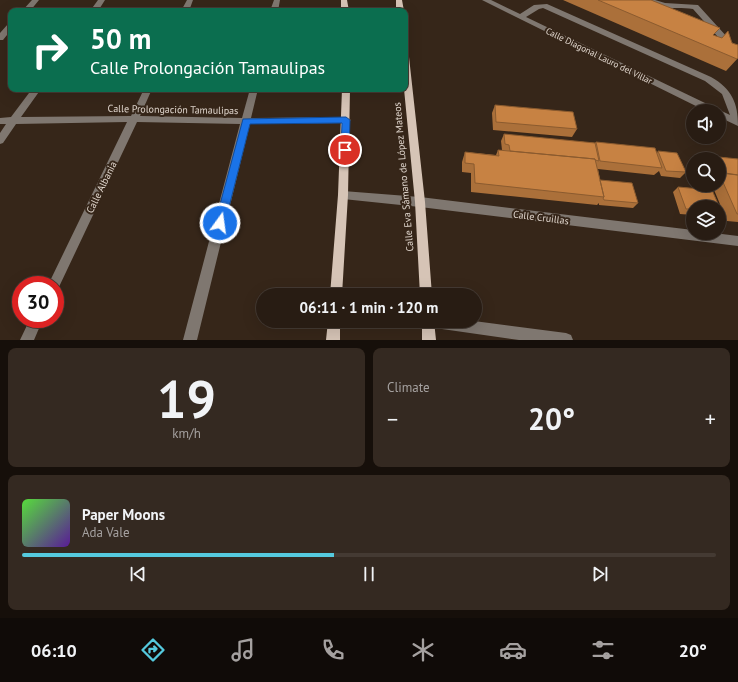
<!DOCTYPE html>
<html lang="en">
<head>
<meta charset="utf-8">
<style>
  body { margin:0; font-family:"PT Sans",sans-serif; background:#342921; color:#f1f3f6; height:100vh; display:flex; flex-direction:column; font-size:15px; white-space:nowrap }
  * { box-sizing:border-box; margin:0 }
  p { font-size:13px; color:#a5a1a0 }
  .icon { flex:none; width:22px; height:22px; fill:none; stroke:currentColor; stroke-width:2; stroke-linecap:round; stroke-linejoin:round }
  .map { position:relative; height:340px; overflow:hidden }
  .details { display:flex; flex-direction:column; gap:8px; padding:8px; background:#160f0a; flex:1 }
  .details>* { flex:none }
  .hud { position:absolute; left:8px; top:8px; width:400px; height:84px; border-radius:8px; box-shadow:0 4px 16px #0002,0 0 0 1px #443a33; background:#0b6e4f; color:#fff; overflow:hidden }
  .controls { position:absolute; left:686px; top:104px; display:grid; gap:8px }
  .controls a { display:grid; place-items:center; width:40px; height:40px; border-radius:50%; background:#281c13; box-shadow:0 4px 16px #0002,0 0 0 1px #443a33; font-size:20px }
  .speed { position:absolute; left:12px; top:276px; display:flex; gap:8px; font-size:20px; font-weight:700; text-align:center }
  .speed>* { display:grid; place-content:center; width:52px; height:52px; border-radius:50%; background:#281c13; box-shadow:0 4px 16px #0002,0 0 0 1px #443a33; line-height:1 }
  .speed .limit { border:6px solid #d22; background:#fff; color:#111 }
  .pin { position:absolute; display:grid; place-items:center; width:34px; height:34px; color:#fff; margin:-17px; border:2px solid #fff; border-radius:50%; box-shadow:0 1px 4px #0007 }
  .me { position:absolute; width:44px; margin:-22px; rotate:14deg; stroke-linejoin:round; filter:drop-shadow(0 0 3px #0008) }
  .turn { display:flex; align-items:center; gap:14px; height:84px; padding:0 16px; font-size:18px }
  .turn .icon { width:52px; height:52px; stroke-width:2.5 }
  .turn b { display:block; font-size:28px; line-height:34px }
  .big { font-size:30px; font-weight:700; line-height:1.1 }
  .details .card { flex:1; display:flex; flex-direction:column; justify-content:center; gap:6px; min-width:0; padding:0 14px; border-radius:8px; background:#342921 }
  .details .dial { align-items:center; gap:0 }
  .dial b { font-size:52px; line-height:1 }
  .song { display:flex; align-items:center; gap:12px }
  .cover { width:48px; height:48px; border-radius:6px; background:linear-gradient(135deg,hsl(110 70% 55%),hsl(270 70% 35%)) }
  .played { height:4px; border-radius:2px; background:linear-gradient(90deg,#55cade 45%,#443a33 45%) }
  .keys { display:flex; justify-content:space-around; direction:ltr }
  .heat { display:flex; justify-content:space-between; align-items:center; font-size:22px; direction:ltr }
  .details .tiles { flex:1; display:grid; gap:8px; grid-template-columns:1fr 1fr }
  .card:last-child { grid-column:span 2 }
  .trip { position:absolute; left:256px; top:288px; width:226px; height:40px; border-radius:20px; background:#281c13; box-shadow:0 4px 16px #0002,0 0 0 1px #443a33; font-weight:700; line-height:40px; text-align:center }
  .dock { display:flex; height:64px; justify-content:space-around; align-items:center; background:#100b08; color:#a5a1a0 }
  .dock .icon { width:28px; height:28px }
  .dock .on { color:#55cade }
  .dock b { font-size:18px; color:#f1f3f6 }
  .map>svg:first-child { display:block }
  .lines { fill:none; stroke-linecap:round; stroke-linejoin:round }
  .minor { fill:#7f7770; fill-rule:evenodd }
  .major { fill:#d6c4b6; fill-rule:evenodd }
  .wall { fill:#ab703a }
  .building { fill:#c78243; stroke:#8b5b2f }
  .route { fill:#1a73e8; stroke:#114b97 }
  .labels { text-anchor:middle; stroke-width:4; stroke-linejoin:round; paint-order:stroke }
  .far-street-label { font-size:9px; fill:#e0d6cd; stroke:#362619 }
  .street-label { font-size:10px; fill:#e0d6cd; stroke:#362619 }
</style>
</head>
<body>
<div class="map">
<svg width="738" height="340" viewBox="0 0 738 340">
  <rect width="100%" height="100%" fill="#362619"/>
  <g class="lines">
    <path class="minor" d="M 32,0 L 39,0 L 30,11 L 22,11 Z
      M 98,0 L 105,0 L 98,11 L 90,11 Z
      M 187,0 L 193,0 L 189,11 L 181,11 Z
      M 274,0 L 280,0 L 278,11 L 270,11 Z
      M 482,0 L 491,0 L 520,14 L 534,5 L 547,4 L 711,77 C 732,89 738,103 738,126 L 719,117 L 719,111 L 706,111 ZM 543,8 L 705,81 L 722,94 L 730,115 L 526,17 L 539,9 Z
      M 648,0 L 655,0 L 665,3 L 698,5 L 738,49 L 738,57 L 735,56 L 693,9 C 678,6 659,12 648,0 Z
      M 8,24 L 11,24 L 11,30 L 3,40 L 0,40 L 0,33 Z
      M 32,89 L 41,89 L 21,117 L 131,116 L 144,89 L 152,89 L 140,116 L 242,118 L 250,89 L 258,89 L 251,118 L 346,117 L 351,120 L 346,123 L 250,124 L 197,340 L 183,340 L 240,124 L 137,122 L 58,289 L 55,290 L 55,285 L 48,285 L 50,281 L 127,122 L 16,124 L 3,143 L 0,144 L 0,133 L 6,124 L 0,124 L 0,118 L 11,117 Z
      M 343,191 L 420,197 L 693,230 L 693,233 L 714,233 L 738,236 L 738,246 L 420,207 L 343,199 L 339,198 L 338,195 L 339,192 Z
      M 30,319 L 43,319 L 34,340 L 20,340 Z
      M 422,321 L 474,321 L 566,333 L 571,335 L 573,340 L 519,340 L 428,327 L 424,325 Z"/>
    <path class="major" d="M 341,0 L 347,0 L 349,11 L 341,11 Z
      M 396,0 L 402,0 L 404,11 L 396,11 Z
      M 405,54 L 409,57 L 425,202 L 432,295 L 420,295 L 415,202 L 404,89 Z
      M 342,89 L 350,89 L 348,195 L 342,295 L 330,295 L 338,195 Z
      M 328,321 L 340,321 L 340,340 L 326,340 Z
      M 422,321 L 434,321 L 436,340 L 422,340 Z"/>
  </g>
  <path class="wall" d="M 563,0 L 651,0 L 714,35 L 738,58 L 726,71 Z
    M 495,105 L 577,129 L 572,137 L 493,130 L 492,113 Z
    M 504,134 L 595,143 L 596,142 L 657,153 L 658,151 L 686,172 L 680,178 L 661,176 L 659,171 L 654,175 L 598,169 L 600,180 L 638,203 L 633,208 L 599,205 L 599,203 L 597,205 L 471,192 L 471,173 L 462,172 L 462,162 L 465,152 L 496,155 L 498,150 L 502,150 L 501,141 Z
    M 709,156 L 738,159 L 738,222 L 727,221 L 712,185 L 719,185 L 719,159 L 706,159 Z
    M 678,187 L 712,190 L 722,213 L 719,214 L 719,207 L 693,207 L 693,215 L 680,214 L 673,192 Z"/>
  <path class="building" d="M 598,0 L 651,0 L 720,28 L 713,35 L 722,38 L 728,31 L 732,43 L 738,45 L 738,58 L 737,59 Z
    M 495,105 L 573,112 L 577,129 L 496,122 Z
    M 504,134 L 595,143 L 599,161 L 595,160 L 595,159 L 510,151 L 509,145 L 505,144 Z
    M 596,142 L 655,148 L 662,168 L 600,161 Z
    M 498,150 L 595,159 L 604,197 L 475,183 L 474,164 L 465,163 L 465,152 L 499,156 Z
    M 658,151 L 677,153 L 686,172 L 666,171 Z
    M 709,156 L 738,159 L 738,175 L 719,172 L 719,159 L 710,159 Z
    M 719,173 L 738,175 L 738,214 L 737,214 Z
    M 600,180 L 632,183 L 638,203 L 604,200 L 603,198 L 604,197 Z
    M 678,187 L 712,190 L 722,213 L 719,212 L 719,207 L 693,207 L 693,209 L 686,209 Z"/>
  <path class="route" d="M 346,117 L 350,120 L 349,150 L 345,153 L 341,150 L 342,123 L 250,124 L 225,223 L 223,226 L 220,228 L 216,226 L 215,223 L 243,119 Z"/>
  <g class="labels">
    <g class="far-street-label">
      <text transform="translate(599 56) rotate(26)" y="3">Calle Diagonal Lauro del Villar</text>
    </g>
    <g class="street-label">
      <text transform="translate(173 109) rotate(1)" y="4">Calle Prolongación Tamaulipas</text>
      <text transform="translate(403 177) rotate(-95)" y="4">Calle Eva Sámano de López Mateos</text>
      <text transform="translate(101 187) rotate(-64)" y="4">Calle Albania</text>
      <text transform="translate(541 217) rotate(7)" y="4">Calle Cruillas</text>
    </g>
  </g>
</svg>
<div class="controls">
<a><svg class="icon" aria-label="sound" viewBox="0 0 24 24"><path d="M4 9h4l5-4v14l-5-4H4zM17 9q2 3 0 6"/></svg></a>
<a><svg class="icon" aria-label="search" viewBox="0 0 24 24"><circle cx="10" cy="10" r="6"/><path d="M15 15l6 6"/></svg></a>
<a><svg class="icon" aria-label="layers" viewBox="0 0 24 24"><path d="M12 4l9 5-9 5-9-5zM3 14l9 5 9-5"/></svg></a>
</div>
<div class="speed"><div class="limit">30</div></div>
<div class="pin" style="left:345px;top:150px;background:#d93025"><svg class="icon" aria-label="arrive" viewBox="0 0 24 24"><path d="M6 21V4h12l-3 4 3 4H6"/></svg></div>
<svg class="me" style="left:220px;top:223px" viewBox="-20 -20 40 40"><circle r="17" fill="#1a73e8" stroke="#fff" stroke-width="3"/><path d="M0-11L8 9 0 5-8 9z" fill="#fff"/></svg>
<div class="trip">06:11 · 1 min · 120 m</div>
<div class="hud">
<div class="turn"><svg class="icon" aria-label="right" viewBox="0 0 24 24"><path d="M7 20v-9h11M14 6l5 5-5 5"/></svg><div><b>50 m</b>Calle Prolongación Tamaulipas</div></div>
</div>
</div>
<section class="details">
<div class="tiles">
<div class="card dial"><b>19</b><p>km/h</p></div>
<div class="card"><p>Climate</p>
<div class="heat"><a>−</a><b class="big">20°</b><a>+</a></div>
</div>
<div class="card">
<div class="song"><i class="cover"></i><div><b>Paper Moons</b><p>Ada Vale</p></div></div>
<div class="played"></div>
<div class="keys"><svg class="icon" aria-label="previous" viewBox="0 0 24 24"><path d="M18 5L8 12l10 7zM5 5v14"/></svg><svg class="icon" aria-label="pause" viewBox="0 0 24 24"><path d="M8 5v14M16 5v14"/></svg><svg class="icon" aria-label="next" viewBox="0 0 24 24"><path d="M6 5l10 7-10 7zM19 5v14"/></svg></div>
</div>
</div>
</section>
<nav class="dock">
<b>06:10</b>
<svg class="icon on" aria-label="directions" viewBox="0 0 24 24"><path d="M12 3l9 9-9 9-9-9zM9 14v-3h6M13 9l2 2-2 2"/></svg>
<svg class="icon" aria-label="music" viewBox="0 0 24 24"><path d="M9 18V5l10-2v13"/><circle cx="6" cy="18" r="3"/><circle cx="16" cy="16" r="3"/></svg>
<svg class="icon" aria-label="phone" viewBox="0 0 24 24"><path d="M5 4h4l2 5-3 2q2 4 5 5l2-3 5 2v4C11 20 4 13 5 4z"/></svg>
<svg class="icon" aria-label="climate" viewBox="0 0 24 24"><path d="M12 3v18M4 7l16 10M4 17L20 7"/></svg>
<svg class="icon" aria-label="car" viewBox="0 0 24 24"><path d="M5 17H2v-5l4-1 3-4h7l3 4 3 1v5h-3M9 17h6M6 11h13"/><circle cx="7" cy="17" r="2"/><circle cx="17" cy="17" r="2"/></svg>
<svg class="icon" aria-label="filters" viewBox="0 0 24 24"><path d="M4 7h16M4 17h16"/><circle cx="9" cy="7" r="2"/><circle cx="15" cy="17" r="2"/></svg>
<b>20°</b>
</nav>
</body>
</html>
